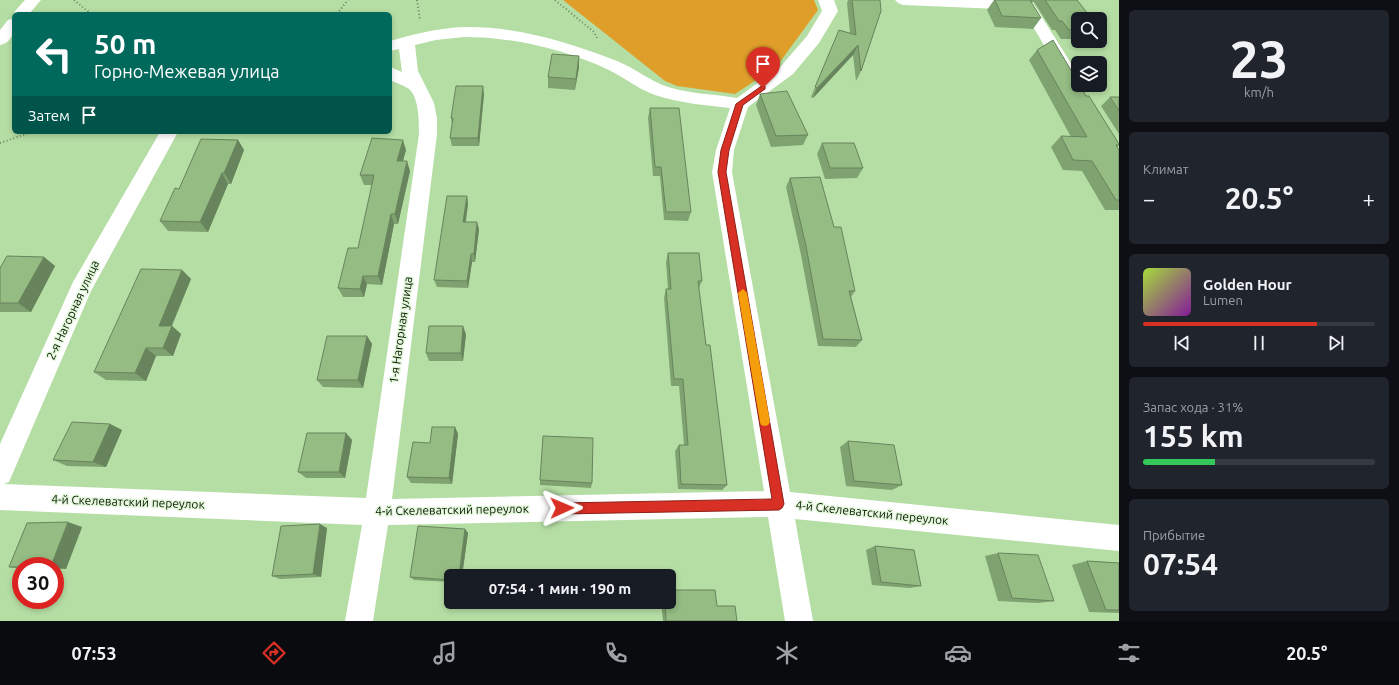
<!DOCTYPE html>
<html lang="ru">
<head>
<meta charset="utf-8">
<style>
  body { margin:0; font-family:Ubuntu,sans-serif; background:#20242c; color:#f1f3f6; height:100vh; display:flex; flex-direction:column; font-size:15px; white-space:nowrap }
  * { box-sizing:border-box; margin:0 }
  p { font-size:13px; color:#9ea1a6 }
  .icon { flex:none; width:22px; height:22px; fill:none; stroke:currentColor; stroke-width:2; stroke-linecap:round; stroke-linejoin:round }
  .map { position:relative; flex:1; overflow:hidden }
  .side { display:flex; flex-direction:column; gap:10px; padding:10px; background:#0d0f14; width:280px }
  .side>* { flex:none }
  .guide { position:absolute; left:12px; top:12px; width:380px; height:122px; border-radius:6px; box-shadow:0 2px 6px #0003; background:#00695c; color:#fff; overflow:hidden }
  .controls { position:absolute; left:1071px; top:12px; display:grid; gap:8px }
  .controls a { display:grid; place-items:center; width:36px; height:36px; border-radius:6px; background:#171b24; box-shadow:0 2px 6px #0003; font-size:20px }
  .speed { position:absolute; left:12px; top:557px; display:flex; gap:8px; font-size:20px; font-weight:700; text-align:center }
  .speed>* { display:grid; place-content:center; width:52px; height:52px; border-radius:50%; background:#171b24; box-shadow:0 2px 6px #0003; line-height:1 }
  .speed .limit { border:6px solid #d22; background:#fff; color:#111 }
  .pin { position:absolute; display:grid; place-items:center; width:34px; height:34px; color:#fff; margin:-41px -17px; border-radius:50% 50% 50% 0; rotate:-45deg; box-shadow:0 0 4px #0007 }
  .pin .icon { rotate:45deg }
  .me { position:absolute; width:44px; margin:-22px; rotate:89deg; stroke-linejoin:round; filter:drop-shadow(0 0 3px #0008) }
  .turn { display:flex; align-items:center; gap:14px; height:84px; padding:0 16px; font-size:18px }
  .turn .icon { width:52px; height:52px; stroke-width:2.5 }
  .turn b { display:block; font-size:28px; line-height:34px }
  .then { display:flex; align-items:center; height:38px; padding:0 16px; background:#0003; gap:8px; font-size:15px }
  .big { font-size:30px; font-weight:700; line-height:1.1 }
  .side .card { flex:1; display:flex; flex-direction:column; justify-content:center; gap:6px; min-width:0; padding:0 14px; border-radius:6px; background:#20242c }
  .side .dial { align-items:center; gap:0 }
  .dial b { font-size:52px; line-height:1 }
  .song { display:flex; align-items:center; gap:12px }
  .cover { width:48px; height:48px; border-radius:6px; background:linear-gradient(135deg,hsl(80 70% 55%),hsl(290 70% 35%)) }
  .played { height:4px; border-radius:2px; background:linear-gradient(90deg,#d93025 75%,#363941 75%) }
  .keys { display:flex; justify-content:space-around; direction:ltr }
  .heat { display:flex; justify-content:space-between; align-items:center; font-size:22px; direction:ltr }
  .charge { height:6px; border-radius:3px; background:linear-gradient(90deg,#34c759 31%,#363941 0) }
  .trip { position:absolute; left:444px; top:569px; width:232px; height:40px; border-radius:6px; background:#171b24; box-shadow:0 2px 6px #0003; font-weight:700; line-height:40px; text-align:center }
  .dock { display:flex; height:64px; justify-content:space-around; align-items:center; background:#090b0e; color:#9ea1a6 }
  .dock .icon { width:28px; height:28px }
  .dock .on { color:#d93025 }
  .dock b { font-size:18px; color:#f1f3f6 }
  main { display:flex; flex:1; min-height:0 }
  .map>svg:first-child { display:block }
  .green { fill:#df9e29 }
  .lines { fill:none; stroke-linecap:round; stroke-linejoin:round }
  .path { stroke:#69875d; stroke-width:2; stroke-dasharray:1 2.5; stroke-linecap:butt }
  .street { fill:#fff; fill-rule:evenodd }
  .wall { fill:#7fa271 }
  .shaded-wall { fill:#68845c }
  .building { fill:#94bc83; stroke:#68845c }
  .route { fill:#d93025; stroke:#8d1f18 }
  .slow { fill:#f59e0b }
  .labels { text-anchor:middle; stroke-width:3; stroke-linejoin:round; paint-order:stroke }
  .street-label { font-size:12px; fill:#0a1904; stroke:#e3f8db }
</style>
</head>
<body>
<main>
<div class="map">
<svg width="1119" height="621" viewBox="0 0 1119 621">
  <rect width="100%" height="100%" fill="#b5dea4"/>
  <path class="green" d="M 563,0 L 814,0 L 818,10 L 777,66 L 735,94 L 677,86 L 665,81 Z"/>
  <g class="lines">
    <path class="path" d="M 74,0 L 91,14
      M 417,0 L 420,20
      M 555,0 L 594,32 L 597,38
      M 337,14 L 348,0
      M 0,143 L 32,132"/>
    <path class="street" d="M 25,0 L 41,0 L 29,14 L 14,15 L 15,11 Z
      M 818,0 L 834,0 L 838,11 L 819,43 L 793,74 L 748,107 L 734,150 L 732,172 L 790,492 L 1119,525 L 1119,551 L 795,519 L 813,621 L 785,621 L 768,517 L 388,525 L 373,621 L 345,621 L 362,525 L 0,510 L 0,444 L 73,282 L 160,132 L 178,132 L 91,291 L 9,482 L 4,484 L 366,498 L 419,134 C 419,122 419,99 410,90 C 406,86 396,83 390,80 L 390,67 L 402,72 L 399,49 L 390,51 L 390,41 C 414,34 439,28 464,27 C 516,26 569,42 617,61 C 635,68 650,81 668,87 C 690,94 714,94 737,98 L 781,66 L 807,36 L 822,11 ZM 464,37 C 513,37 564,49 609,70 C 625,78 638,89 655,95 C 679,103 704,105 730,108 L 716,150 L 712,172 L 764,491 L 392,499 L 437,134 L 437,118 L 434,103 L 418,71 L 415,45 L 436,40 Z
      M 895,0 L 999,0 L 1033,3 L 1074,68 L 1072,72 L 1066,73 L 1060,72 L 1023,10 L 903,5 L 898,3 Z
      M 14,18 C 14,30 14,42 0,45 L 0,30 L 8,20 Z"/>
  </g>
  <path class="wall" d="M 848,0 L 880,0 L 861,71 L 856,81 L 853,55 L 813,98 L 811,97 L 839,30 L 850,33 L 847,3 Z
    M 994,0 L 1077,0 L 1078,19 L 1078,39 L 1061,39 L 1055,30 L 1052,30 L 1034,2 L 1031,2 L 1041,18 L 1033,29 L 995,27 L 987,10 Z
    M 1037,50 L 1086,96 L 1119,144 L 1119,145 L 1117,147 L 1119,150 L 1119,210 L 1105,210 L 1082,171 L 1063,170 L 1051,147 L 1061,136 L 1071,137 L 1029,60 Z
    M 579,56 L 579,67 L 575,90 L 548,88 L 548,77 Z
    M 484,94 L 479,146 L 452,146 L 450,138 L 452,124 L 451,118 Z
    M 760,94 L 808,135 L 803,145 L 771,147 L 756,105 Z
    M 1110,97 L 1119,97 L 1119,134 L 1101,106 Z
    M 650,108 L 691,212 L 688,221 L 664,220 L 660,176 L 653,176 L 648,118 Z
    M 238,140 L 244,150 L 231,184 L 228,184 L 208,232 L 168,231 L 160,221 L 179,189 Z
    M 822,143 L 863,168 L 857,178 L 825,179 L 817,154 Z
    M 406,150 L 403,161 L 410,171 L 398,224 L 394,224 L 382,285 L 367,284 L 364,297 L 343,297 L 338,288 L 358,248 L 372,185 L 364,185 L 360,175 Z
    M 790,178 L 834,227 L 855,291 L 851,297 L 862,340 L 856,347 L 818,346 L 801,255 L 786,187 Z
    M 467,196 L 468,204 L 466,222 L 479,229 L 475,262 L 472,262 L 468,288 L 437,287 L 434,280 Z
    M 668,253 L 702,281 L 699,288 L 706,345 L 727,485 L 722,490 L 678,489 L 675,451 L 679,445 L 684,445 L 679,386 L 671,386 L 664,298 L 666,289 L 668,289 L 666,262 Z
    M 44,257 L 55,266 L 31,312 L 0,312 L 0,268 Z
    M 182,270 L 191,279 L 172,326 L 181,334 L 173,356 L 156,356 L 146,381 L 106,380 L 94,372 Z
    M 466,334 L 463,361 L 429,361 L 426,353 Z
    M 367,336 L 372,344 L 363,388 L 323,387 L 317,380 Z
    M 110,424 L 122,430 L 106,467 L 67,466 L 53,460 Z
    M 455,427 L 458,434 L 452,484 L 411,483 L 407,477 L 430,443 Z
    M 346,433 L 352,440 L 345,478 L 306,478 L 298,472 Z
    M 848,441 L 902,485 L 892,490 L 846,486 L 840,447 Z
    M 540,480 L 592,483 L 591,488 L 540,485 Z
    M 82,527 L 66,569 L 55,569 L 55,566 L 21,566 L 21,569 L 9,567 Z
    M 327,528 L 321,577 L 280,579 L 272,576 Z
    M 465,529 L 468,533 L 462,576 L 451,576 L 451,582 L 414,580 L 410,577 Z
    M 875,546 L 921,586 L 910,588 L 872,585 L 866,550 Z
    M 998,553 L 1054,601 L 1039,603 L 998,601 L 985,556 Z
    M 1087,561 L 1119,563 L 1119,613 L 1089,612 L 1072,565 Z
    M 661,602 L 669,602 L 717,606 L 737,621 L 663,621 Z"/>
  <path class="shaded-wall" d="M 858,45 L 853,55 L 813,98 L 817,88 Z
    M 579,56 L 579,67 L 575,90 L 576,79 Z
    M 483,86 L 484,94 L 479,146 L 478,138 Z
    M 238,140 L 244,150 L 231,184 L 224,173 Z
    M 403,140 L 406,150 L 400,171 L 397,161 Z
    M 407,161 L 410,171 L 398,224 L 395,214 Z
    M 222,173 L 228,184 L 208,232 L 200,222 Z
    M 467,196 L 468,204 L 464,229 L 463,222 Z
    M 391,214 L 394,224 L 382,285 L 378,276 Z
    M 477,222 L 479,229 L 475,262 L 474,254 Z
    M 471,254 L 472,262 L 468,288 L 467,281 Z
    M 44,257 L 55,266 L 31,312 L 18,303 Z
    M 182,270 L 191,279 L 168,334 L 159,326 Z
    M 363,276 L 367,284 L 364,297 L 360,289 Z
    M 172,326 L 181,334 L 173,356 L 163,348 Z
    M 463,326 L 466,334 L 463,361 L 461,353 Z
    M 367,336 L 372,344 L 363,388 L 358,380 Z
    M 146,348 L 156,356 L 146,381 L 135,373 Z
    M 110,424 L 122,430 L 106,467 L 93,462 Z
    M 455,427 L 458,434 L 452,484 L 449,478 Z
    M 346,433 L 352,440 L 345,478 L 339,472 Z
    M 68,522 L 82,527 L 66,569 L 55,567 L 55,566 L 51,566 Z
    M 320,524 L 327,528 L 321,577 L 313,574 Z
    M 465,529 L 468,533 L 462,576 L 459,576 Z"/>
  <path class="building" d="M 852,0 L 880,0 L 881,11 L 861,71 L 858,45 L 817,88 L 815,87 L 839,30 L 856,35 Z
    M 995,0 L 1030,0 L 1041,18 L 1002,16 Z
    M 1045,0 L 1077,0 L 1092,19 L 1078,19 L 1078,30 L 1069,30 L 1062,21 L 1059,21 Z
    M 1053,40 L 1078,82 L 1078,85 L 1080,85 L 1086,96 L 1089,96 L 1119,144 L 1119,145 L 1116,145 L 1119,150 L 1119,200 L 1116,200 L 1092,161 L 1073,160 L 1061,136 L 1087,137 L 1037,50 Z
    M 552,54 L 579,56 L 576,79 L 548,77 Z
    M 456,86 L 483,86 L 478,138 L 450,138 L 453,118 L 451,118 Z
    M 787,91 L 808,135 L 776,136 L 760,94 Z
    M 1110,97 L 1119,97 L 1119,111 Z
    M 650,108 L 679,108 L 691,212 L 666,212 L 661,167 L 655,167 Z
    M 372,138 L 403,140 L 397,161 L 407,161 L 395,214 L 391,214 L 378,276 L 363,276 L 360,289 L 338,288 L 348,248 L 358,248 L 374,175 L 360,175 Z
    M 201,139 L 238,140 L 224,173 L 222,173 L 200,222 L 160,221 L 175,188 L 179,189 Z
    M 822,143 L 854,143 L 863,168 L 830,168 Z
    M 820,177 L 834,227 L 841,227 L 855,291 L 849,291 L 862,340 L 823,339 L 806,246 L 790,178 Z
    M 447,196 L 467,196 L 463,222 L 477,222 L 474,254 L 471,254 L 467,281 L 434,280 Z
    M 668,253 L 699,253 L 702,281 L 698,281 L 706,345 L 710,345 L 727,485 L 681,484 L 679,445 L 688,445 L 683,379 L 674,379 L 666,289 L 671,289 Z
    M 7,256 L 44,257 L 18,303 L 0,303 L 0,268 Z
    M 141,269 L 182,270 L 159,326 L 172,326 L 163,348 L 146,348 L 135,373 L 94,372 Z
    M 429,326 L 463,326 L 461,353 L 426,353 Z
    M 327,336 L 367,336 L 358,380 L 317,380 Z
    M 72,422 L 110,424 L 93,462 L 53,460 Z
    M 432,427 L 455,427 L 449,478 L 407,477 L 413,442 L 430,443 Z
    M 307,433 L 346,433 L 339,472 L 298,472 Z
    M 543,436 L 593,438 L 592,483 L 540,480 Z
    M 848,441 L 894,445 L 902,485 L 854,481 Z
    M 68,522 L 51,566 L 21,566 L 21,567 L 9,567 L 27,523 Z
    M 320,524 L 313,574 L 272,576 L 281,526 Z
    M 418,526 L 465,529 L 459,576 L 451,576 L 451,580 L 410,577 Z
    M 875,546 L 914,550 L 921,586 L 881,582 Z
    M 998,553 L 1038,555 L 1054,601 L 1012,598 Z
    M 1087,561 L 1119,563 L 1119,610 L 1106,610 Z
    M 669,590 L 715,590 L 717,606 L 735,606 L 737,621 L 666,621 L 665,602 L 669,602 Z"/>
  <path class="route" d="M 763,85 L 765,86 L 765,89 L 743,105 L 729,150 L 726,172 L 784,504 L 782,508 L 779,510 L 562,514 L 558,512 L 557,508 L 558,505 L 562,503 L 772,499 L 718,172 L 721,150 L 736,104 Z"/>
  <path class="slow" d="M 743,289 L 747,293 L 770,422 L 768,425 L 765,426 L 761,425 L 760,422 L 738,293 Z"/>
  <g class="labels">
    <g class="street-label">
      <text transform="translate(73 310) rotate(-65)" y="4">2-я Нагорная улица</text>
      <text transform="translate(401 330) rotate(-82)" y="4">1-я Нагорная улица</text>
      <text transform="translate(128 502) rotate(2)" y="4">4-й Скелеватский переулок</text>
      <text transform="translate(452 510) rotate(-1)" y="4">4-й Скелеватский переулок</text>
      <text transform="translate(872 513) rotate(6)" y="4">4-й Скелеватский переулок</text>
    </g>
  </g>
</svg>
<div class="controls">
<a><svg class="icon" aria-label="search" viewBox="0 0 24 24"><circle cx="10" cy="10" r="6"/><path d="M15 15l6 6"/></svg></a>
<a><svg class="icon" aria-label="layers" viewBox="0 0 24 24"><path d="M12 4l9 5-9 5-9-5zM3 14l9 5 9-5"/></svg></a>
</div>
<div class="speed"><div class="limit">30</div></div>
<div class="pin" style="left:763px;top:88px;background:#d93025"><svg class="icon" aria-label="arrive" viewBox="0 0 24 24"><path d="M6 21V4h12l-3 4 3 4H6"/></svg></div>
<svg class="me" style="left:562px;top:508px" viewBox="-20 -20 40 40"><path d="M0-17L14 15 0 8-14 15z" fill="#d93025" stroke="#fff" stroke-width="4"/></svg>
<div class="trip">07:54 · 1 мин · 190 m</div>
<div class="guide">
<div class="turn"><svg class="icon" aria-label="left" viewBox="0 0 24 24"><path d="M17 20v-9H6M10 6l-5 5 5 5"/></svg><div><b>50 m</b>Горно-Межевая улица</div></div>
<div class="then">Затем<svg class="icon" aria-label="arrive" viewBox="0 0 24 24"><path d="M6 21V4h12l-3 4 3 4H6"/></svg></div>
</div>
</div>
<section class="side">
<div class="card dial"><b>23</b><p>km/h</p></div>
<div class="card"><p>Климат</p>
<div class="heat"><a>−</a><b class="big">20.5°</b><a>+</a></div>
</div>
<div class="card">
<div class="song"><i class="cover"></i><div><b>Golden Hour</b><p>Lumen</p></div></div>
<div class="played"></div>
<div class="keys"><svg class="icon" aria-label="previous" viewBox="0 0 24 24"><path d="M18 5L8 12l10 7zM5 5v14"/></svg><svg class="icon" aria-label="pause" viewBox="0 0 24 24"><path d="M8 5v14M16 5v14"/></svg><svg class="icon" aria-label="next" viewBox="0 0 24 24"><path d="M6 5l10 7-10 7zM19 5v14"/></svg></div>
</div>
<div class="card"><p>Запас хода · 31%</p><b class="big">155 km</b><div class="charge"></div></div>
<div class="card"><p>Прибытие</p><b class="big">07:54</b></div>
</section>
</main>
<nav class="dock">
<b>07:53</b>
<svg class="icon on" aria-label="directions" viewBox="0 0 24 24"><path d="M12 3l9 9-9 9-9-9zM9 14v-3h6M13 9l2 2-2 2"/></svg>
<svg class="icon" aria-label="music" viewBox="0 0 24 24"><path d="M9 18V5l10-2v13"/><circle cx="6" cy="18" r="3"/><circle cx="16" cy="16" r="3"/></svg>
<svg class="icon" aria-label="phone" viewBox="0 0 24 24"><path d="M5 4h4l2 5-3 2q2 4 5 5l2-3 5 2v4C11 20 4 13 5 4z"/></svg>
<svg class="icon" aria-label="climate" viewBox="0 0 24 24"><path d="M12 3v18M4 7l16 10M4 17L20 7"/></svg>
<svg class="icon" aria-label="car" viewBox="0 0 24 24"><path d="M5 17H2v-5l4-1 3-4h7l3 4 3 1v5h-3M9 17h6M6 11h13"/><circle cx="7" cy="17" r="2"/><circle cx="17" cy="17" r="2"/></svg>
<svg class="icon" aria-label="filters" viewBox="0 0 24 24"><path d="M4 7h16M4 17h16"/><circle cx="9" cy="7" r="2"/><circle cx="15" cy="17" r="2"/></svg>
<b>20.5°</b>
</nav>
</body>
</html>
